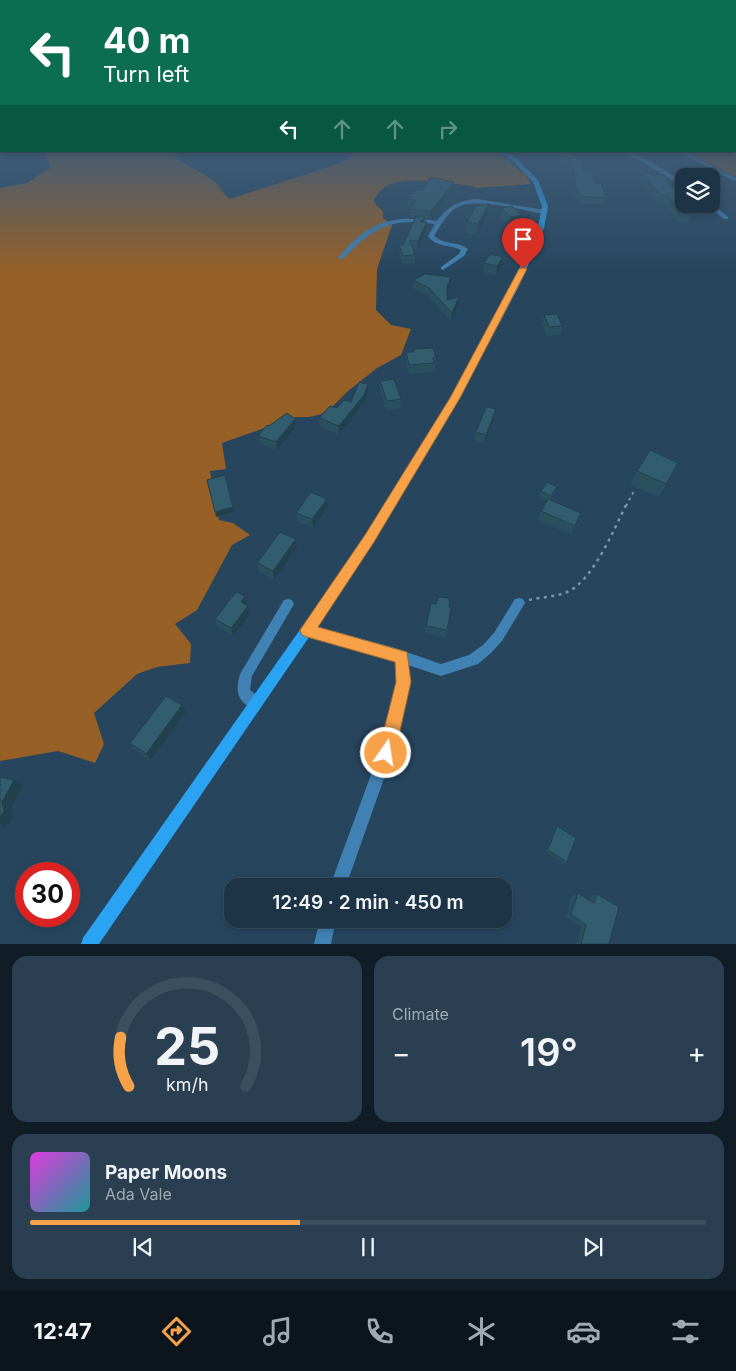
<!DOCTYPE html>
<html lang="en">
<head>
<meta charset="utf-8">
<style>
  body { margin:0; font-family:Inter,sans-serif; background:#2a3f51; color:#f1f3f6; height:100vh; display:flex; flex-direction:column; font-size:19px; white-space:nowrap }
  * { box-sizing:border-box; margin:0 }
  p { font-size:16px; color:#a0aab3 }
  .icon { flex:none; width:28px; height:28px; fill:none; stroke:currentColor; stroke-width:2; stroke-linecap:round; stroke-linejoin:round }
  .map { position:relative; height:944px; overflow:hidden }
  .sheet { display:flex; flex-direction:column; gap:12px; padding:12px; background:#101d26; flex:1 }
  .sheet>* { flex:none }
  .top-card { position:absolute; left:0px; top:0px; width:736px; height:152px; box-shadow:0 2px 8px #0003,0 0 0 1px #3b4f5f; background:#0b6e4f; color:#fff; overflow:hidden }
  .tools { position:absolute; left:675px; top:168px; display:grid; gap:10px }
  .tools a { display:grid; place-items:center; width:45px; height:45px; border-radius:10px; background:#1d3446; box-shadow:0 2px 8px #0003,0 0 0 1px #3b4f5f; font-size:25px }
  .speed { position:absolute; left:15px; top:862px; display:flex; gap:10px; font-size:25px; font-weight:700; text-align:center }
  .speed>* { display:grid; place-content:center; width:65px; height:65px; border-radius:50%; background:#1d3446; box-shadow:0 2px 8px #0003,0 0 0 1px #3b4f5f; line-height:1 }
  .speed .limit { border:8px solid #d22; background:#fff; color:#111 }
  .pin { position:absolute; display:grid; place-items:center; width:42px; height:42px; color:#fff; margin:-51px -21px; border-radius:50% 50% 50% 0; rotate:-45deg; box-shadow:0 0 5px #0007 }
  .pin .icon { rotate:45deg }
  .me { position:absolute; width:55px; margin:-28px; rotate:13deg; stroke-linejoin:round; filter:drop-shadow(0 0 4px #0008) }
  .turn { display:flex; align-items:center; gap:18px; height:105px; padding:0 20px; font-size:22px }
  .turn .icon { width:65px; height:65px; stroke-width:2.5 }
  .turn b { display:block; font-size:35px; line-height:42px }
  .lanes { display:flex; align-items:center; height:48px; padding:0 20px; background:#0003; justify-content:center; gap:25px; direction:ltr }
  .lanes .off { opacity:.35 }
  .big { font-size:38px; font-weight:600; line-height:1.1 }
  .sheet .tile { flex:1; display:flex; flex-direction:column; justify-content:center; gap:8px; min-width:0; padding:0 18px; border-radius:15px; background:#2a3f51 }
  .sheet .dial { align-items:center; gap:0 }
  .dial svg { height:130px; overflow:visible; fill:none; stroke:#3b4f5f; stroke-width:7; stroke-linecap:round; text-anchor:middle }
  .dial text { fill:#f1f3f6; stroke:none }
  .song { display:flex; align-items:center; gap:15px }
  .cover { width:60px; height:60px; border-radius:8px; background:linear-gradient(135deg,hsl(300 70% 55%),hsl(180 70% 35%)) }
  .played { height:5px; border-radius:2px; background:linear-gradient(90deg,#f7a148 40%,#3b4f5f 40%) }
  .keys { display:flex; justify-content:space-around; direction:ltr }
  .heat { display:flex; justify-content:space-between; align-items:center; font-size:28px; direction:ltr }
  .sheet .tiles { flex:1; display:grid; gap:12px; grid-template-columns:1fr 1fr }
  .tile:last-child { grid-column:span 2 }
  .trip { position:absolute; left:224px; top:878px; width:288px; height:50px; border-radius:15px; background:#1d3446; box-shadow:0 2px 8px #0003,0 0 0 1px #3b4f5f; font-weight:600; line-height:50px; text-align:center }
  .tab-bar { display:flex; height:80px; justify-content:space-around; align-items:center; background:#0c151c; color:#a0aab3 }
  .tab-bar .icon { width:35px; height:35px }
  .tab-bar .selected { color:#f7a148 }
  .tab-bar b { font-size:22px; color:#f1f3f6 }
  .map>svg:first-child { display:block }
  .green { fill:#905717 }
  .forest { fill:#976027 }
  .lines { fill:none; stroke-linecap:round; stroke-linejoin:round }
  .path-far1 { stroke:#7c95a9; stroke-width:2; stroke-dasharray:2.5 4; stroke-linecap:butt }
  .path { stroke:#7c95a9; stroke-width:2.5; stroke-dasharray:3 4.5; stroke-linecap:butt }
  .street { fill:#4082b4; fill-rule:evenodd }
  .secondary { fill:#2ba3f3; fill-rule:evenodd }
  .wall { fill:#2a505f }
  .shaded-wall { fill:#22414d }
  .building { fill:#315d6e; stroke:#22414d }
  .route { fill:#f7a148; stroke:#a1692f }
</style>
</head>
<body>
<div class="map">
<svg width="736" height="944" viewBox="0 0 736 944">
  <rect width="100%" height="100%" fill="#27465e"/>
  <path class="green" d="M 735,142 L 736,177 L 683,151 L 735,151 Z"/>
  <path class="forest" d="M 43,151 L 168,151 C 181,164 200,170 215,182 C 221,187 223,195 230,199 L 341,163 L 347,159 L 351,151 L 496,151 L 526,175 L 531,184 L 475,188 L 473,186 C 450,184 412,176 391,184 C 383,187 378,193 374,200 L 376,205 L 383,211 L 383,218 L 392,225 L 377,269 L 376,310 L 391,325 L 411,329 L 401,355 L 377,368 L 348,391 L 333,406 L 322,414 L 309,417 L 296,417 L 222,443 L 226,469 L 210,471 L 219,520 L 233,523 L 250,535 L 232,545 L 197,610 L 175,624 L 191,644 L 190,663 L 157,667 L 137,674 L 94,713 L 104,744 L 95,763 L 58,751 L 0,761 L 0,188 L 27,183 L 50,168 Z"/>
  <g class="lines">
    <path class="path-far1" d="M 626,506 L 634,491"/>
    <path class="path" d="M 529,600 C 542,597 555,597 567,592 C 593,581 614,529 626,505"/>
    <path class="street" d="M 616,151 C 640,151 663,170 684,182 L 684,187 L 637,159 Z
      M 676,151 L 683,151 L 736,178 L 736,182 Z
      M 478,199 L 545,210 L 548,212 L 545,214 C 523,211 475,196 456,208 C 446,215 440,226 434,236 C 444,245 458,241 468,249 L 464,256 L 443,270 L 441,269 L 441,267 L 459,254 L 461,250 C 449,244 437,248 428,236 L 435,224 C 391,217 372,228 343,259 L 338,258 C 367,222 392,214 437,221 C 448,206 459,200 478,199 Z
      M 711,203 L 728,217 L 728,219 L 724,219 L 706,204 Z
      M 519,598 L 523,599 L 525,603 L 502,641 L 491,653 L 478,664 L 441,676 L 408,665 L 410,681 L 393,753 L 346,886 L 330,886 L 379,753 L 396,681 L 395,660 L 307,636 L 303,634 L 301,630 L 303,626 L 307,624 L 392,647 L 441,664 L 469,655 L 483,645 L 494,633 L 515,599 Z
      M 288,599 L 292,600 L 294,604 L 252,676 L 250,690 L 260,698 L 262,703 L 260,708 L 255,710 C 237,702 235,691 240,674 L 284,600 Z
      M 320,919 L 336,919 L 331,944 L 314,944 Z"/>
    <path class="secondary" d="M 499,151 L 505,151 L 517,159 L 538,180 L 548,206 L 544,228 L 519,286 L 469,380 L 374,542 L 99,944 L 81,944 L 83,938 L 366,536 L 461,380 L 511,286 L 538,228 L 542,206 L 533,182 L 513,161 Z"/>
  </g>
  <path class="wall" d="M 553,151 L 571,151 L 583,171 L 595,183 L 606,198 L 604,205 L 578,203 L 573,189 L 571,172 L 569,172 L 567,164 L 558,164 Z
    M 647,151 L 658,151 L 656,155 L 647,154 Z
    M 642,173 L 691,214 L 688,222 L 677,222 L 664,203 L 658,203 L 639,181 Z
    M 454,182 L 453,189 L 430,218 L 425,218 L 425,222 L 426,231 L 417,250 L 413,249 L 415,255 L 415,263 L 403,264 L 399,254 L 399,245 L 403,245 L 416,217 L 411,217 L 411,209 L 412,207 L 407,207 L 408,199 L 422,191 Z
    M 489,204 L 487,216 L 477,235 L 465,233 L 467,222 Z
    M 502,208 L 521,215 L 519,223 L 508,225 L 500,216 Z
    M 484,263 L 502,265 L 496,275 L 483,272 Z
    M 413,280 L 450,285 L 447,293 L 447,300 L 459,297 L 458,305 L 451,321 L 428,296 L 413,288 Z
    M 544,315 L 562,326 L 560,335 L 547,336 L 542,324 Z
    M 414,349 L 436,357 L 434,372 L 409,374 L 406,361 L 406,352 L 413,352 Z
    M 380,381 L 401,399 L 400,408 L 386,410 L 380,390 Z
    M 368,392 L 364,403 L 339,434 L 320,427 L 319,418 L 337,408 L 351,402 Z
    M 494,418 L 484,444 L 474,441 L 476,432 Z
    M 295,419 L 296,426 L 277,450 L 260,444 L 258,436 L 269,426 Z
    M 637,471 L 671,477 L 658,497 L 630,484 Z
    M 557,487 L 555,491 L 550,500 L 581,513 L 571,535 L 538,520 L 541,511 L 548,500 L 539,496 L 541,491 Z
    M 327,499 L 328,507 L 313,528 L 297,521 L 296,513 Z
    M 296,539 L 297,548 L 274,579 L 259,572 L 257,563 Z
    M 245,596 L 248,605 L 247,606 L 250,614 L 233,636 L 218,627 L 215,619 Z
    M 449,607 L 451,608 L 446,638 L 425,633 L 426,626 Z
    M 182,705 L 186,712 L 151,760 L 135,749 L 130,743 Z
    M 557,826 L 567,862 L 564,864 L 546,852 L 555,828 Z
    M 578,893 L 590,901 L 591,897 L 597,894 L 609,944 L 576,944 L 581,927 L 566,917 L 572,896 Z"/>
  <path class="shaded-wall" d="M 454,182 L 453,189 L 430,218 L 431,211 Z
    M 489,204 L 487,216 L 477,235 L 478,224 Z
    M 521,215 L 519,223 L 508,225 L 510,217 Z
    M 425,217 L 424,225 L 420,222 Z
    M 427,222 L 426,231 L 417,250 L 418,241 Z
    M 503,257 L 502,265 L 496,275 L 497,266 Z
    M 451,277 L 450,285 L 447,295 L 447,287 Z
    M 459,297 L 458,305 L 451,321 L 452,313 Z
    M 368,384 L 368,392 L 364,403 L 339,434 L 339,426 Z
    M 496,409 L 494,418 L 484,444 L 486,435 Z
    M 295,419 L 296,426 L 277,450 L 276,442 Z
    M 327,499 L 328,507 L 313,528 L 312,519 Z
    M 233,507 L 234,512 L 216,517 L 215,512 Z
    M 296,539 L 297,548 L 274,579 L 273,571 Z
    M 245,596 L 248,605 L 243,610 L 241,602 Z
    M 248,606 L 250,614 L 233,636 L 231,628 Z
    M 182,705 L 186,712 L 151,760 L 146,754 Z
    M 14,780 L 23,786 L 11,807 L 13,816 L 10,823 L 4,826 L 0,824 L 2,802 Z"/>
  <path class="building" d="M 557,151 L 571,151 L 574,156 L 580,157 L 583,171 L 593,171 L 595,183 L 601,183 L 606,198 L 579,196 L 575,183 L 573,166 L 570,166 L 569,158 L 559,158 Z
    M 642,173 L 664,175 L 691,214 L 680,214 L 667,195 L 661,195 Z
    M 431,177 L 454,182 L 431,211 L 411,209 L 416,200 L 408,199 L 417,190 L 422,191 Z
    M 489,204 L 478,224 L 467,222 L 476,206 Z
    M 512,206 L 521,215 L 510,217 L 502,208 Z
    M 416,216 L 425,217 L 420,222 L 427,222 L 418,241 L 410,240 L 415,255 L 403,256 L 399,245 L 403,245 Z
    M 490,254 L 503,257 L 497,266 L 484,263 Z
    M 425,274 L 451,277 L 447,287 L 447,300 L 459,297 L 452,313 L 429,288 L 413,280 Z
    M 557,314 L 562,326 L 549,327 L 544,315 Z
    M 433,348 L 436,357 L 433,358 L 434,363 L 409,365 L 406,352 L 414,352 L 414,349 Z
    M 394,379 L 401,399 L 387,401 L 380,381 Z
    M 359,382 L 368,384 L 364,395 L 339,426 L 319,418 L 330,406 L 337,408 L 344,400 L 351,402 Z
    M 486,407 L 496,409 L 486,435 L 476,432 Z
    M 287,413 L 295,419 L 276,442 L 258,436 L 267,425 L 269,426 Z
    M 650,450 L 678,463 L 666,484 L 637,471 Z
    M 225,475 L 233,507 L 215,512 L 207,480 Z
    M 547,482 L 557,487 L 551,496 L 541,491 Z
    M 311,492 L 327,499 L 312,519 L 296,513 Z
    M 548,499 L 581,513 L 575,526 L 541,511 Z
    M 280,532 L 296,539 L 273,571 L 257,563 Z
    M 236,592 L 245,596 L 241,602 L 248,606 L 231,628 L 215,619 Z
    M 441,597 L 448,598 L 450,602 L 449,607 L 451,608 L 447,630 L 426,626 L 431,603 L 436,604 L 438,598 Z
    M 166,696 L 182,705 L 146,754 L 130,743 Z
    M 0,777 L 14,780 L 2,802 L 4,811 L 0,818 Z
    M 557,826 L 576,838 L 567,862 L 548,850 Z
    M 578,893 L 594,903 L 597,894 L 619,907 L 609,944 L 581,944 L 586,925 L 571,914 Z"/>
  <linearGradient id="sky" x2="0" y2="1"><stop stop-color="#152634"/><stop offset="0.52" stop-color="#415d79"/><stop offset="1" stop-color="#415d79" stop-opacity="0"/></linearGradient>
  <rect width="736" height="274" fill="url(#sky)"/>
  <path class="route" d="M 523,267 L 527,269 L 460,398 L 374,542 L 318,627 L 407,652 L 411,682 L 395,753 L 392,759 L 386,761 L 381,759 L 378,753 L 396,682 L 395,662 L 307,637 L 302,635 L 300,630 L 365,535 L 450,398 L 519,269 Z"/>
</svg>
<div class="tools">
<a><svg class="icon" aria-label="layers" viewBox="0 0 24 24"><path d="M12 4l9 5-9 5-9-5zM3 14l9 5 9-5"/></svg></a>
</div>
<div class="speed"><div class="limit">30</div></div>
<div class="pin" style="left:523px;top:269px;background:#d93025"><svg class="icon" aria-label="arrive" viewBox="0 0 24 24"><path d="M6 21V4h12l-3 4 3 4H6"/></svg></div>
<svg class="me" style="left:386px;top:753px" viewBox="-20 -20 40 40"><circle r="17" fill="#f7a148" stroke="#fff" stroke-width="3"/><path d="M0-11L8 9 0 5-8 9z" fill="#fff"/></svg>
<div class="trip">12:49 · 2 min · 450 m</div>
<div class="top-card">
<div class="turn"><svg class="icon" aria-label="left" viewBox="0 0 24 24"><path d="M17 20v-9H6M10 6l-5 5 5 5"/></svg><div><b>40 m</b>Turn left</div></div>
<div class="lanes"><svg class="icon" aria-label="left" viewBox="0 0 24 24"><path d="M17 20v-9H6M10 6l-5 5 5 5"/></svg><svg class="icon off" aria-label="ahead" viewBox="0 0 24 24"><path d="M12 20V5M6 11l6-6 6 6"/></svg><svg class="icon off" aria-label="ahead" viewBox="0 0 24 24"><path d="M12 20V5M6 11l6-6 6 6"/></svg><svg class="icon off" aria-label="right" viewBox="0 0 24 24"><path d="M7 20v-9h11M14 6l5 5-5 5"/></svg></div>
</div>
</div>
<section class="sheet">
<div class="tiles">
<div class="tile dial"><svg viewBox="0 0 100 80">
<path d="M14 69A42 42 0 1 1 86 69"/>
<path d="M14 69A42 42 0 0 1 9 39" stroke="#f7a148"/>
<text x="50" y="56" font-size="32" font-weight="700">25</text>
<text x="50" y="72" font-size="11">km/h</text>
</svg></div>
<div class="tile"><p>Climate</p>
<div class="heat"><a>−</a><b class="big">19°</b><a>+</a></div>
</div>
<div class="tile">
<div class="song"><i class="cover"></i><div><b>Paper Moons</b><p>Ada Vale</p></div></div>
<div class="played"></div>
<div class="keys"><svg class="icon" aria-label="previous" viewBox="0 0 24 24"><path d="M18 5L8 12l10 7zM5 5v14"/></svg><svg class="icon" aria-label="pause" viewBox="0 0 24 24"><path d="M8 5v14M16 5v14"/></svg><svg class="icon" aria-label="next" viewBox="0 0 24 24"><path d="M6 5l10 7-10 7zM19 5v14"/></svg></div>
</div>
</div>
</section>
<nav class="tab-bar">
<b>12:47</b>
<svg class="icon selected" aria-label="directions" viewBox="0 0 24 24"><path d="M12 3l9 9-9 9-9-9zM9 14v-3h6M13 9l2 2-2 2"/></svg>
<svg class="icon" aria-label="music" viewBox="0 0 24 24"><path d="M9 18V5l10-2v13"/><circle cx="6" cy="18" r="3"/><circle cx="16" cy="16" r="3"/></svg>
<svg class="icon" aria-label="phone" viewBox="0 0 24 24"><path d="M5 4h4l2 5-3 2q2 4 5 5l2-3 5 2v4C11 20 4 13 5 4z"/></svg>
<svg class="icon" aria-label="climate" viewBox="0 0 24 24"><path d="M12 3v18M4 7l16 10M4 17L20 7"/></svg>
<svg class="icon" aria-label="car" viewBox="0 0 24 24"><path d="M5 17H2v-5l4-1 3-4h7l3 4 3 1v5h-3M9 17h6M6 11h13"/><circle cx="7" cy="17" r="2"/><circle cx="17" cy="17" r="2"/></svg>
<svg class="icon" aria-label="filters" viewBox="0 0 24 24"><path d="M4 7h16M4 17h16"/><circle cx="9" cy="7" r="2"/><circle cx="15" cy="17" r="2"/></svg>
</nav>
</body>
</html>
